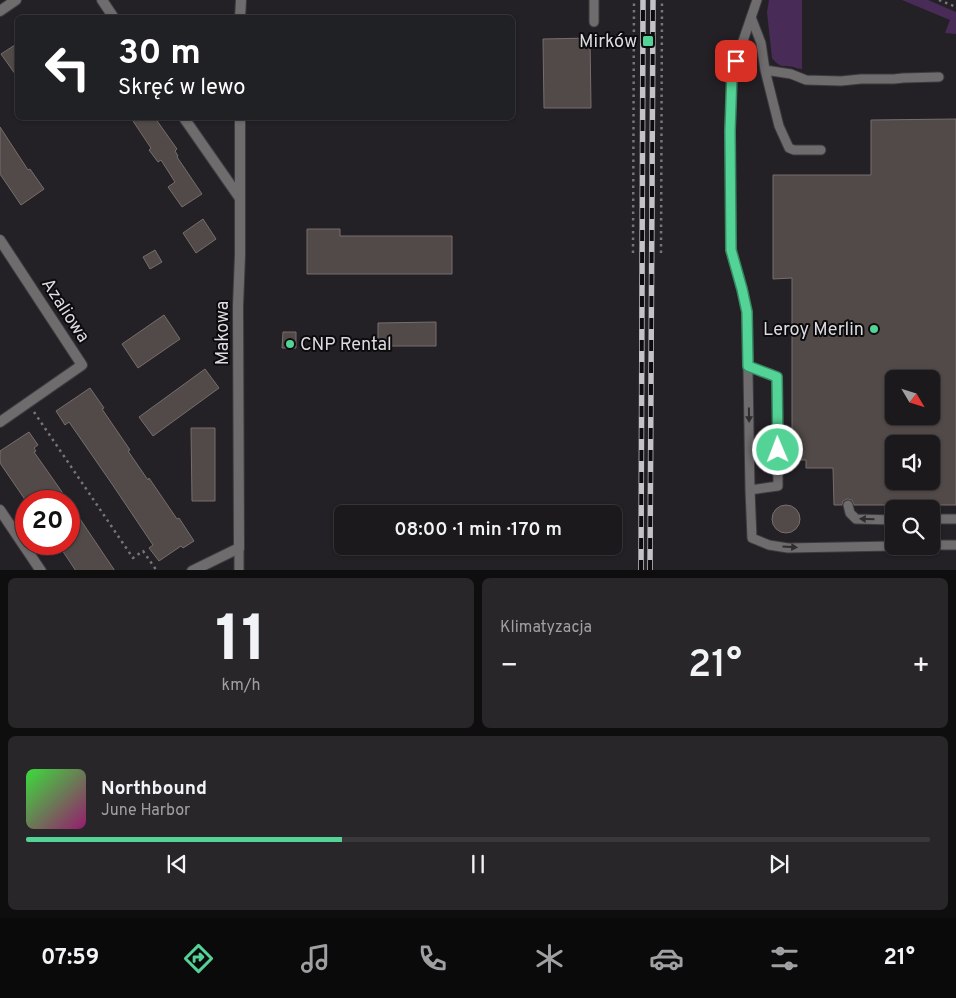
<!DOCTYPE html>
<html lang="pl">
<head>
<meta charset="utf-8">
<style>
  body { margin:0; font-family:Overpass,sans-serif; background:#282629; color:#f1f3f6; height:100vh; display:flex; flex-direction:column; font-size:19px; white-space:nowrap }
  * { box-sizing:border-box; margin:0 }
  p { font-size:16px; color:#a0a0a3 }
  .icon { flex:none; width:28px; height:28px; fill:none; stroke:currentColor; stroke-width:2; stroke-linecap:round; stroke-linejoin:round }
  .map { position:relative; height:570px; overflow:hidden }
  .details { display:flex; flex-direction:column; gap:8px; padding:8px; background:#0f0e0f; flex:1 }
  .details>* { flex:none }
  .guide { position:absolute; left:15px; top:15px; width:500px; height:105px; border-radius:8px; box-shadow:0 1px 4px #0004,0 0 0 1px #39383b; background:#202124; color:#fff; overflow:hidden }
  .needle { width:32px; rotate:128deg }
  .tools { position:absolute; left:885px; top:370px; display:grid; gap:10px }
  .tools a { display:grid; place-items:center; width:55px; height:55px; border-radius:8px; background:#1b191c; box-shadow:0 1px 4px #0004,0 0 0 1px #39383b; font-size:25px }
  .speed { position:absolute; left:15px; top:490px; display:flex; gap:10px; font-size:25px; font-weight:700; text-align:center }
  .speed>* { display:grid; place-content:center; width:65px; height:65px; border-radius:50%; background:#1b191c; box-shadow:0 1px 4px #0004,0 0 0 1px #39383b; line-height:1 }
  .speed .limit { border:8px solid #d22; background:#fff; color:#111 }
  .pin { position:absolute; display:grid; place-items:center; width:42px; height:42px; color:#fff; margin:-21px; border-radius:10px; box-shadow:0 2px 8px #0006 }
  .me { position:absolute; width:55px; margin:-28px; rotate:359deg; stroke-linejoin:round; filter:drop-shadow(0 0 4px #0008) }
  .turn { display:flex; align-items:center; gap:18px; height:105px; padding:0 20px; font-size:22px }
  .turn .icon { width:65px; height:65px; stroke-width:2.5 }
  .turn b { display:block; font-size:35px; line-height:42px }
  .big { font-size:38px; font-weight:600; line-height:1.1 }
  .details .tile { flex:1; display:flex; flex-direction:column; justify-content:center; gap:8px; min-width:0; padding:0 18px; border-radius:8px; background:#282629 }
  .details .dial { align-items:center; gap:0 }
  .dial b { font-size:65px; line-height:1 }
  .song { display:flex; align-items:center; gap:15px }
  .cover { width:60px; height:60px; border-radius:8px; background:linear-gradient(135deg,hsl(120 70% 55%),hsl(320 70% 35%)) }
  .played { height:5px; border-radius:2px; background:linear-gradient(90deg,#54d396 35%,#39383b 35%) }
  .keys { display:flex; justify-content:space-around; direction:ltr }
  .heat { display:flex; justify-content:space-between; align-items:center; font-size:28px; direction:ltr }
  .details .tiles { flex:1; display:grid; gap:8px; grid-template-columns:1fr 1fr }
  .tile:last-child { grid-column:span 2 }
  .trip { position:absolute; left:334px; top:505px; width:288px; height:50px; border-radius:8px; background:#1b191c; box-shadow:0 1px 4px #0004,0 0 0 1px #39383b; font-weight:600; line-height:50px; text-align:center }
  .menu { display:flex; height:80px; justify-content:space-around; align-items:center; background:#0b0a0b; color:#a0a0a3 }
  .menu .icon { width:35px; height:35px }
  .menu .on { color:#54d396 }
  .menu b { font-size:22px; color:#f1f3f6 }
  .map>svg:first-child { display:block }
  .grass { fill:#492b58 }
  .building { fill:#524a48; stroke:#766e6c; fill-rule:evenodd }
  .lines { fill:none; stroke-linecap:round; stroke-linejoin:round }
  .service-casing { stroke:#3e3b40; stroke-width:11 }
  .minor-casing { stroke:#3e3b40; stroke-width:12 }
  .path { stroke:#78757a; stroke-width:2.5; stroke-dasharray:2.5 4; stroke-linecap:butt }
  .service { stroke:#6f6c6e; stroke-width:9 }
  .minor { stroke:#6f6c6e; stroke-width:10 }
  .rail-casing { stroke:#c5c2c7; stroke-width:5.5 }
  .rail { stroke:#0c0b0d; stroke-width:4; stroke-dasharray:11; stroke-linecap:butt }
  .oneway { fill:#2f2d2f }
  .route-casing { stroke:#378962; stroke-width:12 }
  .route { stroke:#54d396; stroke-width:9 }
  .poi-dot { fill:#54d396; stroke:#0c0b0d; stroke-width:2 }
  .labels { text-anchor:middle; stroke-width:4; stroke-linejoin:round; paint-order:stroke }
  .poi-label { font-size:18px; fill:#dddbdf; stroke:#0c0b0d; text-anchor:end }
  .street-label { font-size:18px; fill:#dddbdf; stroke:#0c0b0d }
</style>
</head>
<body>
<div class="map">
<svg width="956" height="571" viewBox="0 0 956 571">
  <rect width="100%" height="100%" fill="#242126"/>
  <path class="grass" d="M 769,0 L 802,0 L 802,69 C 799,69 796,68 794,67 C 782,64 782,70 772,58 L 767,12 Z
    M 902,0 L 928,0 L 956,12 L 956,34 L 945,33 L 950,20 Z"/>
  <path class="building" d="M 590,38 L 591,108 L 544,108 L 543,39 Z
    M 18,43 L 18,78 L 1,54 Z
    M 131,118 L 155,118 L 177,149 L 175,151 L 178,156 L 177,157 L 202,194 L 182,207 L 168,187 L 175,182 L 161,160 L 158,162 L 149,150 L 151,148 Z
    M 956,119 L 956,505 L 854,505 L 852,500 L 847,499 L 843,501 L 842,505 L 834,505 L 833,468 L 806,468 L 806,460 L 792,460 L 792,278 L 773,279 L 773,175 L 871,175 L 871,120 ZM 894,379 L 931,379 L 931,416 L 894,416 ZM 894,444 L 931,444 L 931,481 L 894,481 Z
    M 0,127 L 28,170 L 30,169 L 44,189 L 21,205 L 0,174 Z
    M 203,219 L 216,239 L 196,253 L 183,233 Z
    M 307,229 L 340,229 L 340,236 L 452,236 L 452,274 L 307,274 Z
    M 155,250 L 162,262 L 150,269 L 143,257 Z
    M 164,315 L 180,339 L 138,368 L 122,344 Z
    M 436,322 L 436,346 L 378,346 L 378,323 Z
    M 283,332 L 296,332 L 296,348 L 282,348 Z
    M 205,369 L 219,388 L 153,436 L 139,417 Z
    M 90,388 L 104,408 L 102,409 L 130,450 L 128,451 L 148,480 L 149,478 L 177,519 L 179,518 L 194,541 L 183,548 L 181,546 L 159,561 L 149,548 L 153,545 L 112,484 L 69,422 L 65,425 L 56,411 Z
    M 191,428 L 215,428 L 215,501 L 192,501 Z
    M 29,432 L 38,445 L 34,448 L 36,451 L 34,452 L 62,492 L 65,501 L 26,501 L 0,463 L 0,451 Z
    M772 519a14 14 0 1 1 28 0a14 14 0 1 1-28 0Z
    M 69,506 L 78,520 L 80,519 L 115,571 L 76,571 L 58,544 L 69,544 Z"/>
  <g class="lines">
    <defs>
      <path id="service" d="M 757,0 L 732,73 L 730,131 L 731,250 L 742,289 L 747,312 L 750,490 L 752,538 L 769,545 L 788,548 L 894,546
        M 751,17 L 761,43 L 765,70 L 791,74 L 806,80 L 841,81 L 861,79 L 894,79 L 903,78 L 939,77
        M 594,22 L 594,0
        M 765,70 L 779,126 L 789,148 L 794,150 L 821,150
        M 748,366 L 777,377 L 778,486 L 750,490
        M 848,505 L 850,513 L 856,519 L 894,520
        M 931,519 L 956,519
        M 931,545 L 956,545
        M 239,548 L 239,571"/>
      <path id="minor" d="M 102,0 L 114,18
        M 0,11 L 16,0
        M 240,18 L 241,0
        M 184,118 L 239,197
        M 0,240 L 82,365 L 0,422
        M 0,510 L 41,571
        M 192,571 L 239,548 L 238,306 L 240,255 L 240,118"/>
    </defs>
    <use href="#service" class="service-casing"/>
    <use href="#minor" class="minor-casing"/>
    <path class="path" d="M 939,0 L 956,7
      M 633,253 L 634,0
      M 661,253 L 662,0
      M 34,412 L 133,558 L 143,551 L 157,571"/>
    <use href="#service" class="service"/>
    <use href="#minor" class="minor"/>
    <defs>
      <path id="rail" d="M 641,571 L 643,0
        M 650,571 L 653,0"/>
    </defs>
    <use href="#rail" class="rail-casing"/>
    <use href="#rail" class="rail"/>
  </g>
  <defs><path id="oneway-solid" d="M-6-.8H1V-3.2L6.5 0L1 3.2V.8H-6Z" transform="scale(1.25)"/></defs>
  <g class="oneway">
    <use href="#oneway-solid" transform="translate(749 415) rotate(89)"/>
    <use href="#oneway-solid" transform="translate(867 519) rotate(-178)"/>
    <use href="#oneway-solid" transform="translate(790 547) rotate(3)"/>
  </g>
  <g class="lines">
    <defs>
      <path id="route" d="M 736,61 L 732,73 L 730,131 L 731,250 L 742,289 L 747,312 L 748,366 L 777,377 L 778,450"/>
    </defs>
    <use href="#route" class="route-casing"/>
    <use href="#route" class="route"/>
  </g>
  <g class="poi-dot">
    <rect x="642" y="35" width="12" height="12" rx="2.5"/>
    <circle cx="874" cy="329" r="5"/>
    <circle cx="290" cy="344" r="5"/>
  </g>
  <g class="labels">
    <g class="poi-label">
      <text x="637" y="47">Mirków</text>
      <text x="864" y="335">Leroy Merlin</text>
      <text x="300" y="350" text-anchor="start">CNP Rental</text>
    </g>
    <g class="street-label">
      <text transform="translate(66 310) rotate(57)" y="6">Azaliowa</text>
      <text transform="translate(222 333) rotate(-90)" y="6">Makowa</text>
    </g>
  </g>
</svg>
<div class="tools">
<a><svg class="needle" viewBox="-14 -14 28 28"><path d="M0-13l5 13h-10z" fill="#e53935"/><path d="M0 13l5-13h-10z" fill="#a0a0a3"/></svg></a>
<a><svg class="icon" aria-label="sound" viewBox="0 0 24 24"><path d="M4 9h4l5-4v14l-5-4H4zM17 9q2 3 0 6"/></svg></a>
<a><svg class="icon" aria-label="search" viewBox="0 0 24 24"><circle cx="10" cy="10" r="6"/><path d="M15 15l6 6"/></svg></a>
</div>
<div class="speed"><div class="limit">20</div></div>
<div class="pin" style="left:736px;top:61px;background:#d93025"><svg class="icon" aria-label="arrive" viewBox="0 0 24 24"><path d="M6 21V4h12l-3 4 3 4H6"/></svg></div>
<svg class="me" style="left:778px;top:450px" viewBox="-20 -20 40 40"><circle r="17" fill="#54d396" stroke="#fff" stroke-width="3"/><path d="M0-11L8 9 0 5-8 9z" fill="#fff"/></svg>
<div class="trip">08:00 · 1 min · 170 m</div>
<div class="guide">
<div class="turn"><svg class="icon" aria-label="left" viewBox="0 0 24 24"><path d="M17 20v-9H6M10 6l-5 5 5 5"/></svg><div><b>30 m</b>Skręć w lewo</div></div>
</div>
</div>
<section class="details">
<div class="tiles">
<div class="tile dial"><b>11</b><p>km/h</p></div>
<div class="tile"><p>Klimatyzacja</p>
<div class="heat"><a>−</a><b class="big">21°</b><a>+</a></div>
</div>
<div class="tile">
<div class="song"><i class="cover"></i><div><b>Northbound</b><p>June Harbor</p></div></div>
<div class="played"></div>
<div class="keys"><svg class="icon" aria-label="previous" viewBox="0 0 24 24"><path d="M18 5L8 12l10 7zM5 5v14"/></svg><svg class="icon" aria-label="pause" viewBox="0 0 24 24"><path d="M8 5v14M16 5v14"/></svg><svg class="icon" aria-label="next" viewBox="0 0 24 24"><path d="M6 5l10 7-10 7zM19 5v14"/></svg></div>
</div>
</div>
</section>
<nav class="menu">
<b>07:59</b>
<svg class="icon on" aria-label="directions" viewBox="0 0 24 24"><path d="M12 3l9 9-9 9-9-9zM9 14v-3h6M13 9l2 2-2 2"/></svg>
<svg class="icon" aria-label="music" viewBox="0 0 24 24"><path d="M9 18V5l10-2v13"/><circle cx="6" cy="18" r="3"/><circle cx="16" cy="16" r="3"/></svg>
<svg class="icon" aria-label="phone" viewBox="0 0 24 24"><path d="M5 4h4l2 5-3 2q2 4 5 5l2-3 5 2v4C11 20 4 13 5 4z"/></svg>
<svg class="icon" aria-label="climate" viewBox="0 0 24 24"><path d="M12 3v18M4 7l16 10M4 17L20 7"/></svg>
<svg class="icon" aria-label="car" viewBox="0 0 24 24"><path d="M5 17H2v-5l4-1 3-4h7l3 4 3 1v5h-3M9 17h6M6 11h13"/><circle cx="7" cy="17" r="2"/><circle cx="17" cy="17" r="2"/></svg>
<svg class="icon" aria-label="filters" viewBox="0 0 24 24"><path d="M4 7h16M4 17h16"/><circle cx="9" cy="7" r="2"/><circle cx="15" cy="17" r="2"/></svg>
<b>21°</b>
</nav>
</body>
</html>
